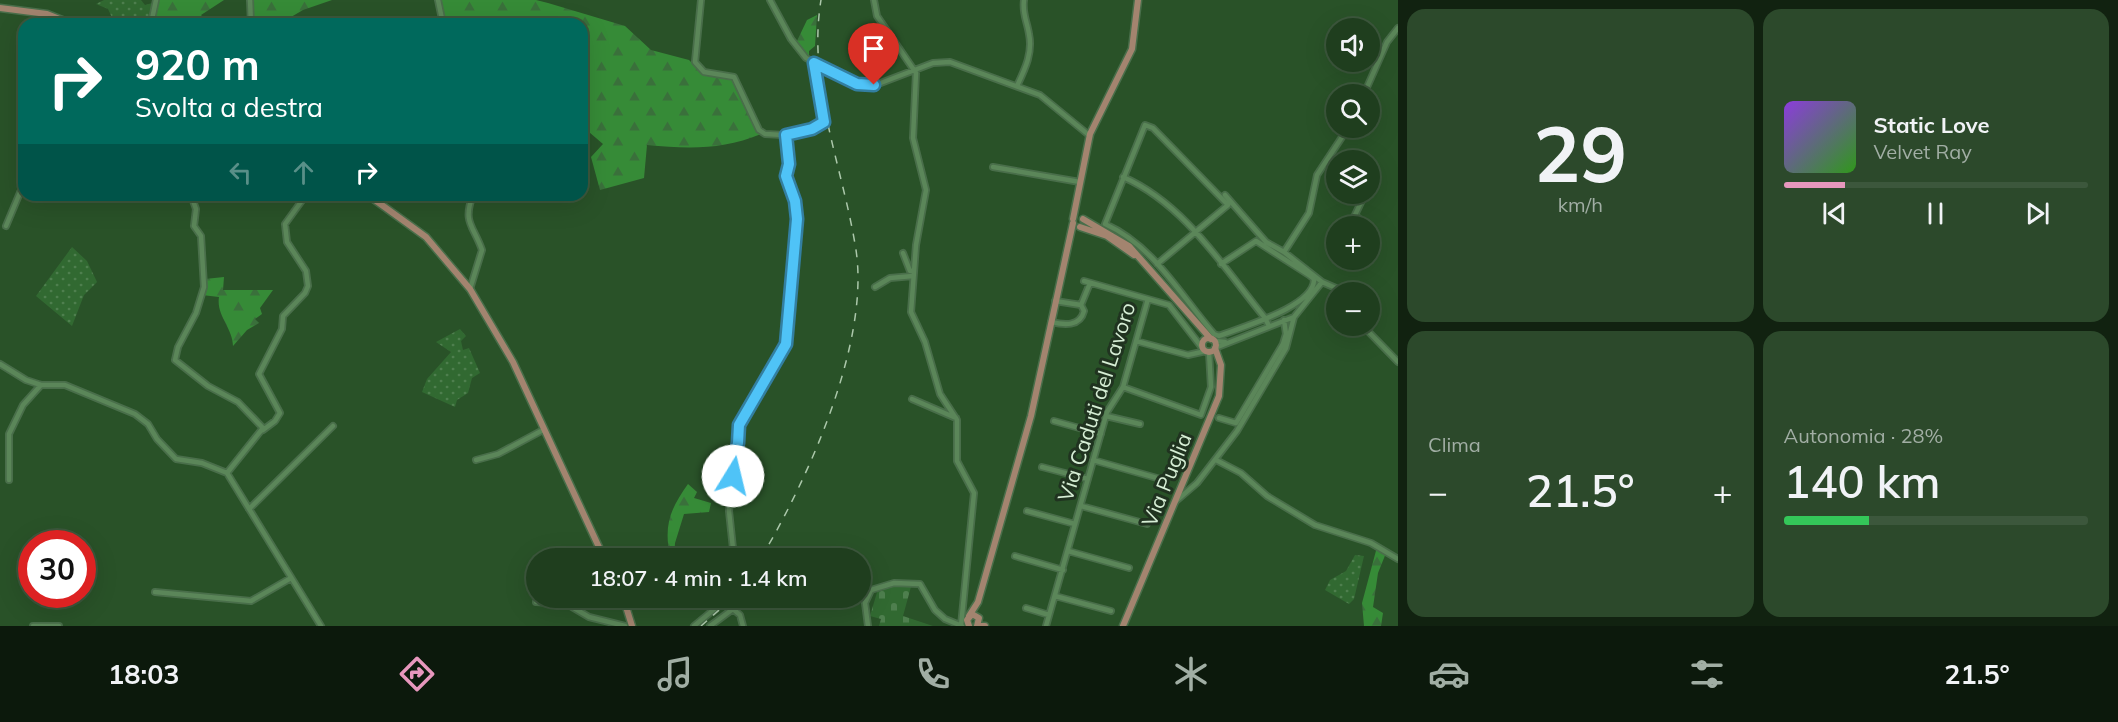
<!DOCTYPE html>
<html lang="it">
<head>
<meta charset="utf-8">
<style>
  body { margin:0; font-family:Mulish,sans-serif; background:#2c492b; color:#f1f3f6; height:100vh; display:flex; flex-direction:column; font-size:22px; white-space:nowrap }
  * { box-sizing:border-box; margin:0 }
  p { font-size:20px; color:#a1aea4 }
  .icon { flex:none; width:33px; height:33px; fill:none; stroke:currentColor; stroke-width:2; stroke-linecap:round; stroke-linejoin:round }
  .map { position:relative; flex:1; overflow:hidden }
  .panel { display:flex; flex-direction:column; gap:9px; padding:9px; background:#112210; width:720px }
  .panel>* { flex:none }
  .top-card { position:absolute; left:18px; top:18px; width:570px; height:183px; border-radius:18px; box-shadow:0 6px 24px #0002,0 0 0 2px #3c573c; background:#00695c; color:#fff; overflow:hidden }
  .buttons { position:absolute; left:1326px; top:18px; display:grid; gap:12px }
  .buttons a { display:grid; place-items:center; width:54px; height:54px; border-radius:50%; background:#1f3e1e; box-shadow:0 6px 24px #0002,0 0 0 2px #3c573c; font-size:30px }
  .speed { position:absolute; left:18px; top:530px; display:flex; gap:12px; font-size:30px; font-weight:700; text-align:center }
  .speed>* { display:grid; place-content:center; width:78px; height:78px; border-radius:50%; background:#1f3e1e; box-shadow:0 6px 24px #0002,0 0 0 2px #3c573c; line-height:1 }
  .speed .limit { border:9px solid #d22; background:#fff; color:#111 }
  .pin { position:absolute; display:grid; place-items:center; width:51px; height:51px; color:#fff; margin:-62px -26px; border-radius:50% 50% 50% 0; rotate:-45deg; box-shadow:0 0 6px #0007 }
  .pin .icon { rotate:45deg }
  .me { position:absolute; width:66px; margin:-33px; rotate:9deg; stroke-linejoin:round; filter:drop-shadow(0 0 4px #0008) }
  .turn { display:flex; align-items:center; gap:21px; height:126px; padding:0 18px; font-size:27px }
  .turn .icon { width:78px; height:78px; stroke-width:2.5 }
  .turn b { display:block; font-size:42px; line-height:51px }
  .lanes { display:flex; align-items:center; height:57px; padding:0 18px; background:#0003; justify-content:center; gap:30px; direction:ltr }
  .lanes .off { opacity:.35 }
  .big { font-size:45px; font-weight:600; line-height:1.1 }
  .panel .widget { flex:1; display:flex; flex-direction:column; justify-content:center; gap:9px; min-width:0; padding:0 21px; border-radius:18px; background:#2c492b }
  .panel .dial { align-items:center; gap:0 }
  .dial b { font-size:78px; line-height:1 }
  .song { display:flex; align-items:center; gap:18px }
  .cover { width:72px; height:72px; border-radius:9px; background:linear-gradient(135deg,hsl(270 70% 55%),hsl(110 70% 35%)) }
  .played { height:6px; border-radius:3px; background:linear-gradient(90deg,#e797bd 20%,#3c573c 20%) }
  .keys { display:flex; justify-content:space-around; direction:ltr }
  .heat { display:flex; justify-content:space-between; align-items:center; font-size:33px; direction:ltr }
  .charge { height:9px; border-radius:4px; background:linear-gradient(90deg,#34c759 28%,#3c573c 0) }
  .panel .tiles { flex:1; display:grid; gap:9px; grid-template-columns:repeat(2,1fr) }
  .trip { position:absolute; left:526px; top:548px; width:345px; height:60px; border-radius:30px; background:#1f3e1e; box-shadow:0 6px 24px #0002,0 0 0 2px #3c573c; font-weight:600; line-height:60px; text-align:center }
  .tab-bar { display:flex; height:96px; justify-content:space-around; align-items:center; background:#0c190c; color:#a1aea4 }
  .tab-bar .icon { width:42px; height:42px }
  .tab-bar .selected { color:#e797bd }
  .tab-bar b { font-size:27px; color:#f1f3f6 }
  main { display:flex; flex:1; min-height:0 }
  .map>svg:first-child { display:block }
  .grass { fill:url(#grass-dots) }
  .forest { fill:url(#forest-firs) }
  .cemetery { fill:url(#cemetery-stones) }
  .lines { fill:none; stroke-linecap:round; stroke-linejoin:round }
  .minor-casing { stroke:#496e4a; stroke-width:8 }
  .major-casing { stroke:#496e4a; stroke-width:9 }
  .minor { stroke:#5b8659; stroke-width:4.5 }
  .major { stroke:#a3846f; stroke-width:6 }
  .rail { stroke:#acc8ab; stroke-width:1.5; stroke-dasharray:8 8; stroke-linecap:butt }
  .route-casing { stroke:#337fa1; stroke-width:15 }
  .route { stroke:#4fc3f7; stroke-width:10 }
  .labels { text-anchor:middle; stroke-width:6; stroke-linejoin:round; paint-order:stroke }
  .street-label { font-size:21px; fill:#d6eed5; stroke:#203320 }
</style>
</head>
<body>
<main>
<div class="map">
<svg width="1398" height="626" viewBox="0 0 1398 626">
  <defs>
    <pattern id="grass-dots" width="8" height="8" patternUnits="userSpaceOnUse" patternTransform="scale(1.5)"><rect width="8" height="8" fill="#316931"/><path d="M2 2h.1M6 6h.1" fill="none" stroke="#4e7f4e" stroke-width="1.8" stroke-linecap="round"/></pattern>
    <pattern id="forest-firs" width="22" height="20" patternUnits="userSpaceOnUse" patternTransform="scale(1.5)"><rect width="22" height="20" fill="#368b37"/><path d="M5 1l3.5 6h-7zM16 11l3.5 6h-7z" fill="#3a703b"/></pattern>
    <pattern id="cemetery-stones" width="16" height="16" patternUnits="userSpaceOnUse" patternTransform="scale(1.5)"><rect width="16" height="16" fill="#316931"/><path d="M2 7V4a2 2 0 0 1 4 0v3zM10 15v-3a2 2 0 0 1 4 0v3z" fill="#4e7f4e"/></pattern>
  </defs>
  <rect width="100%" height="100%" fill="#295228"/>
  <path class="grass" d="M 104,0 L 141,0 L 145,5 L 156,2 L 152,24 L 115,24 L 108,9 L 96,4 Z
    M 72,247 L 87,261 L 97,282 L 84,295 L 72,326 L 36,296 Z
    M 460,329 L 466,336 L 461,341 L 463,350 L 469,348 L 480,373 L 472,378 L 468,393 L 457,400 L 455,407 L 422,392 L 427,379 L 451,352 L 436,342 Z
    M 1355,555 L 1364,556 L 1354,599 L 1349,604 L 1325,590 L 1330,580 L 1346,571 Z"/>
  <path class="forest" d="M 156,0 L 224,0 L 201,15 L 209,24 L 152,24 Z
    M 251,0 L 332,0 L 303,10 L 279,24 L 253,24 Z
    M 439,0 L 536,0 L 548,3 L 625,26 L 651,50 L 689,60 L 698,69 L 734,78 L 748,113 L 761,134 C 722,150 689,149 647,145 L 644,178 L 600,190 L 591,157 L 603,144 L 582,126 L 582,24 L 445,24 Z
    M 817,15 L 815,46 L 809,51 L 809,59 L 796,43 L 807,20 Z
    M 224,277 L 223,290 L 273,290 L 260,308 L 262,314 L 255,319 L 259,323 L 247,330 L 233,346 C 233,328 216,316 219,297 L 202,295 L 205,279 Z
    M 688,484 L 697,492 L 694,498 L 711,503 L 709,512 L 684,514 L 675,543 L 674,558 L 670,558 C 664,525 669,511 688,484 Z
    M 1377,547 L 1386,553 L 1378,573 L 1373,607 L 1383,613 L 1381,626 L 1364,626 L 1362,603 Z"/>
  <path class="cemetery" d="M 912,583 L 903,616 L 933,626 L 879,626 L 881,619 L 870,616 L 878,589 Z"/>
  <g class="lines">
    <defs>
      <path id="minor" d="M 250,0 L 251,24
        M 438,0 L 443,24
        M 701,0 L 695,62 L 704,72 L 734,77 L 759,130 L 765,134 L 784,135 L 789,164 L 786,176 L 797,212 L 791,306 L 785,348 L 764,379 L 738,431 L 729,511 L 734,558
        M 770,0 L 791,39 L 806,58 L 852,82 L 866,86 L 878,84 L 933,63 L 950,62 L 1040,95 L 1090,136
        M 874,0 L 877,16 L 916,73 L 913,138 L 926,190 L 916,245 L 911,312 L 925,342 L 940,394 L 957,420 L 957,461 L 974,493 L 961,626
        M 151,24 L 156,0
        M 1017,86 C 1025,69 1033,53 1029,34 C 1027,21 1022,13 1024,0
        M 1364,94 L 1387,42 L 1398,28
        M 785,137 L 789,132 L 807,130 L 824,122 L 814,63
        M 993,167 L 1080,182
        M 1123,177 C 1185,204 1223,267 1265,318 L 1269,326
        M 1365,194 L 1355,215 L 1367,226
        M 191,195 L 196,209 L 194,226 L 201,236 L 204,287 L 196,313 L 178,347 L 175,360 L 208,386 L 238,402 L 263,428 L 227,473
        M 1225,195 L 1266,242 L 1284,252 L 1322,282 L 1345,292
        M 6,226 L 24,183
        M 1370,229 L 1372,231
        M 1284,252 L 1309,213 L 1317,175 L 1348,128
        M 903,253 L 910,271 L 913,271
        M 1157,264 L 1228,205 L 1153,128 L 1145,125 L 1105,224 C 1154,246 1180,295 1214,334 L 1219,336 C 1241,327 1315,307 1314,279 L 1309,275 L 1256,241 L 1221,264
        M 1084,281 L 1169,305 L 1203,349
        M 875,287 L 890,278 L 913,276
        M 470,289 L 482,250 C 474,226 462,223 473,195
        M 1055,301 L 1081,305
        M 1051,322 C 1064,325 1080,327 1084,311 L 1081,305 L 1090,283
        M 1363,326 L 1398,362
        M 1136,341 L 1188,355 L 1206,351
        M 1214,341 L 1225,342
        M 1215,348 L 1294,317
        M 0,364 L 26,380 L 41,385 L 65,385 L 135,414 L 148,424 L 157,439 L 176,459 L 202,463 L 227,473 L 321,626
        M 1123,387 L 1201,415 L 1211,387 L 1209,352
        M 912,399 L 956,418
        M 1106,416 L 1140,424
        M 1219,418 L 1236,423 L 1283,344 L 1286,334 L 1284,320
        M 1054,421 L 1101,434
        M 263,430 L 275,421 L 280,413 L 259,374 L 282,329 L 283,316 L 305,293 L 308,286 L 306,271 L 287,242 L 285,224 L 306,195
        M 476,460 L 498,454 L 543,430
        M 1093,460 L 1164,480
        M 1216,460 L 1241,473 L 1267,496 L 1315,525 L 1371,543 L 1398,559
        M 1042,467 L 1088,479
        M 9,480 L 9,434 L 23,405 L 41,385
        M 1176,501 L 1197,483 L 1237,431 L 1286,348 L 1294,317 L 1322,282
        M 1081,506 L 1147,524
        M 249,509 L 333,426
        M 1027,511 L 1075,524
        M 1068,551 L 1129,568
        M 1015,556 L 1063,570
        M 155,592 L 251,601 L 291,578
        M 1055,596 L 1111,611
        M 536,602 L 567,604 L 589,617 L 625,626
        M 1026,608 L 1049,615
        M 33,626 L 59,626
        M 694,626 L 729,597
        M 710,626 L 733,609 L 740,615 L 743,626
        M 868,626 L 865,603 L 871,590 L 894,583 L 920,584 L 935,610 L 945,619 L 962,626
        M 1046,626 L 1107,412 L 1123,387 L 1148,299"/>
      <path id="major" d="M 0,8 L 47,14 L 72,24
        M 368,195 L 426,237 L 470,289 L 513,362 L 604,558
        M 1073,219 L 1090,134 L 1132,49 L 1138,0
        M 1083,219 L 1129,246 L 1211,339
        M 1080,227 L 1107,236 L 1134,255
        M1202 345a7 7 0 1 1 14 0a7 7 0 1 1-14 0Z
        M 623,597 L 632,626
        M 969,616 L 978,602 L 1031,416 L 1073,223
        M 969,626 L 967,620 L 972,614 L 979,618 L 977,626 L 985,626
        M 1123,626 L 1219,396 L 1221,365 L 1215,348"/>
    </defs>
    <use href="#minor" class="minor-casing"/>
    <use href="#major" class="major-casing"/>
    <use href="#minor" class="minor"/>
    <use href="#major" class="major"/>
    <path class="rail" d="M 761,558 C 808,479 870,343 856,250 C 843,167 807,86 821,0
      M 701,626 L 734,597"/>
  </g>
  <g class="lines">
    <defs>
      <path id="route" d="M 733,476 L 732,467 L 738,443 L 739,425 L 786,344 L 797,219 L 795,201 L 786,176 L 789,164 L 786,135 L 812,129 L 824,122 L 814,63 L 857,84 L 874,85"/>
    </defs>
    <use href="#route" class="route-casing"/>
    <use href="#route" class="route"/>
  </g>
  <g class="labels">
    <g class="street-label">
      <text transform="translate(1097 402) rotate(-72)" y="7">Via Caduti del Lavoro</text>
      <text transform="translate(1167 480) rotate(-68)" y="7">Via Puglia</text>
    </g>
  </g>
</svg>
<div class="buttons">
<a><svg class="icon" aria-label="sound" viewBox="0 0 24 24"><path d="M4 9h4l5-4v14l-5-4H4zM17 9q2 3 0 6"/></svg></a>
<a><svg class="icon" aria-label="search" viewBox="0 0 24 24"><circle cx="10" cy="10" r="6"/><path d="M15 15l6 6"/></svg></a>
<a><svg class="icon" aria-label="layers" viewBox="0 0 24 24"><path d="M12 4l9 5-9 5-9-5zM3 14l9 5 9-5"/></svg></a>
<a>+</a>
<a>−</a>
</div>
<div class="speed"><div class="limit">30</div></div>
<div class="pin" style="left:874px;top:85px;background:#d93025"><svg class="icon" aria-label="arrive" viewBox="0 0 24 24"><path d="M6 21V4h12l-3 4 3 4H6"/></svg></div>
<svg class="me" style="left:733px;top:476px" viewBox="-20 -20 40 40"><circle r="19" fill="#fff"/><path d="M0-13L10 11 0 6-10 11z" fill="#4fc3f7"/></svg>
<div class="trip">18:07 · 4 min · 1.4 km</div>
<div class="top-card">
<div class="turn"><svg class="icon" aria-label="right" viewBox="0 0 24 24"><path d="M7 20v-9h11M14 6l5 5-5 5"/></svg><div><b>920 m</b>Svolta a destra</div></div>
<div class="lanes"><svg class="icon off" aria-label="left" viewBox="0 0 24 24"><path d="M17 20v-9H6M10 6l-5 5 5 5"/></svg><svg class="icon off" aria-label="ahead" viewBox="0 0 24 24"><path d="M12 20V5M6 11l6-6 6 6"/></svg><svg class="icon" aria-label="right" viewBox="0 0 24 24"><path d="M7 20v-9h11M14 6l5 5-5 5"/></svg></div>
</div>
</div>
<section class="panel">
<div class="tiles">
<div class="widget dial"><b>29</b><p>km/h</p></div>
<div class="widget">
<div class="song"><i class="cover"></i><div><b>Static Love</b><p>Velvet Ray</p></div></div>
<div class="played"></div>
<div class="keys"><svg class="icon" aria-label="previous" viewBox="0 0 24 24"><path d="M18 5L8 12l10 7zM5 5v14"/></svg><svg class="icon" aria-label="pause" viewBox="0 0 24 24"><path d="M8 5v14M16 5v14"/></svg><svg class="icon" aria-label="next" viewBox="0 0 24 24"><path d="M6 5l10 7-10 7zM19 5v14"/></svg></div>
</div>
<div class="widget"><p>Clima</p>
<div class="heat"><a>−</a><b class="big">21.5°</b><a>+</a></div>
</div>
<div class="widget"><p>Autonomia · 28%</p><b class="big">140 km</b><div class="charge"></div></div>
</div>
</section>
</main>
<nav class="tab-bar">
<b>18:03</b>
<svg class="icon selected" aria-label="directions" viewBox="0 0 24 24"><path d="M12 3l9 9-9 9-9-9zM9 14v-3h6M13 9l2 2-2 2"/></svg>
<svg class="icon" aria-label="music" viewBox="0 0 24 24"><path d="M9 18V5l10-2v13"/><circle cx="6" cy="18" r="3"/><circle cx="16" cy="16" r="3"/></svg>
<svg class="icon" aria-label="phone" viewBox="0 0 24 24"><path d="M5 4h4l2 5-3 2q2 4 5 5l2-3 5 2v4C11 20 4 13 5 4z"/></svg>
<svg class="icon" aria-label="climate" viewBox="0 0 24 24"><path d="M12 3v18M4 7l16 10M4 17L20 7"/></svg>
<svg class="icon" aria-label="car" viewBox="0 0 24 24"><path d="M5 17H2v-5l4-1 3-4h7l3 4 3 1v5h-3M9 17h6M6 11h13"/><circle cx="7" cy="17" r="2"/><circle cx="17" cy="17" r="2"/></svg>
<svg class="icon" aria-label="filters" viewBox="0 0 24 24"><path d="M4 7h16M4 17h16"/><circle cx="9" cy="7" r="2"/><circle cx="15" cy="17" r="2"/></svg>
<b>21.5°</b>
</nav>
</body>
</html>
